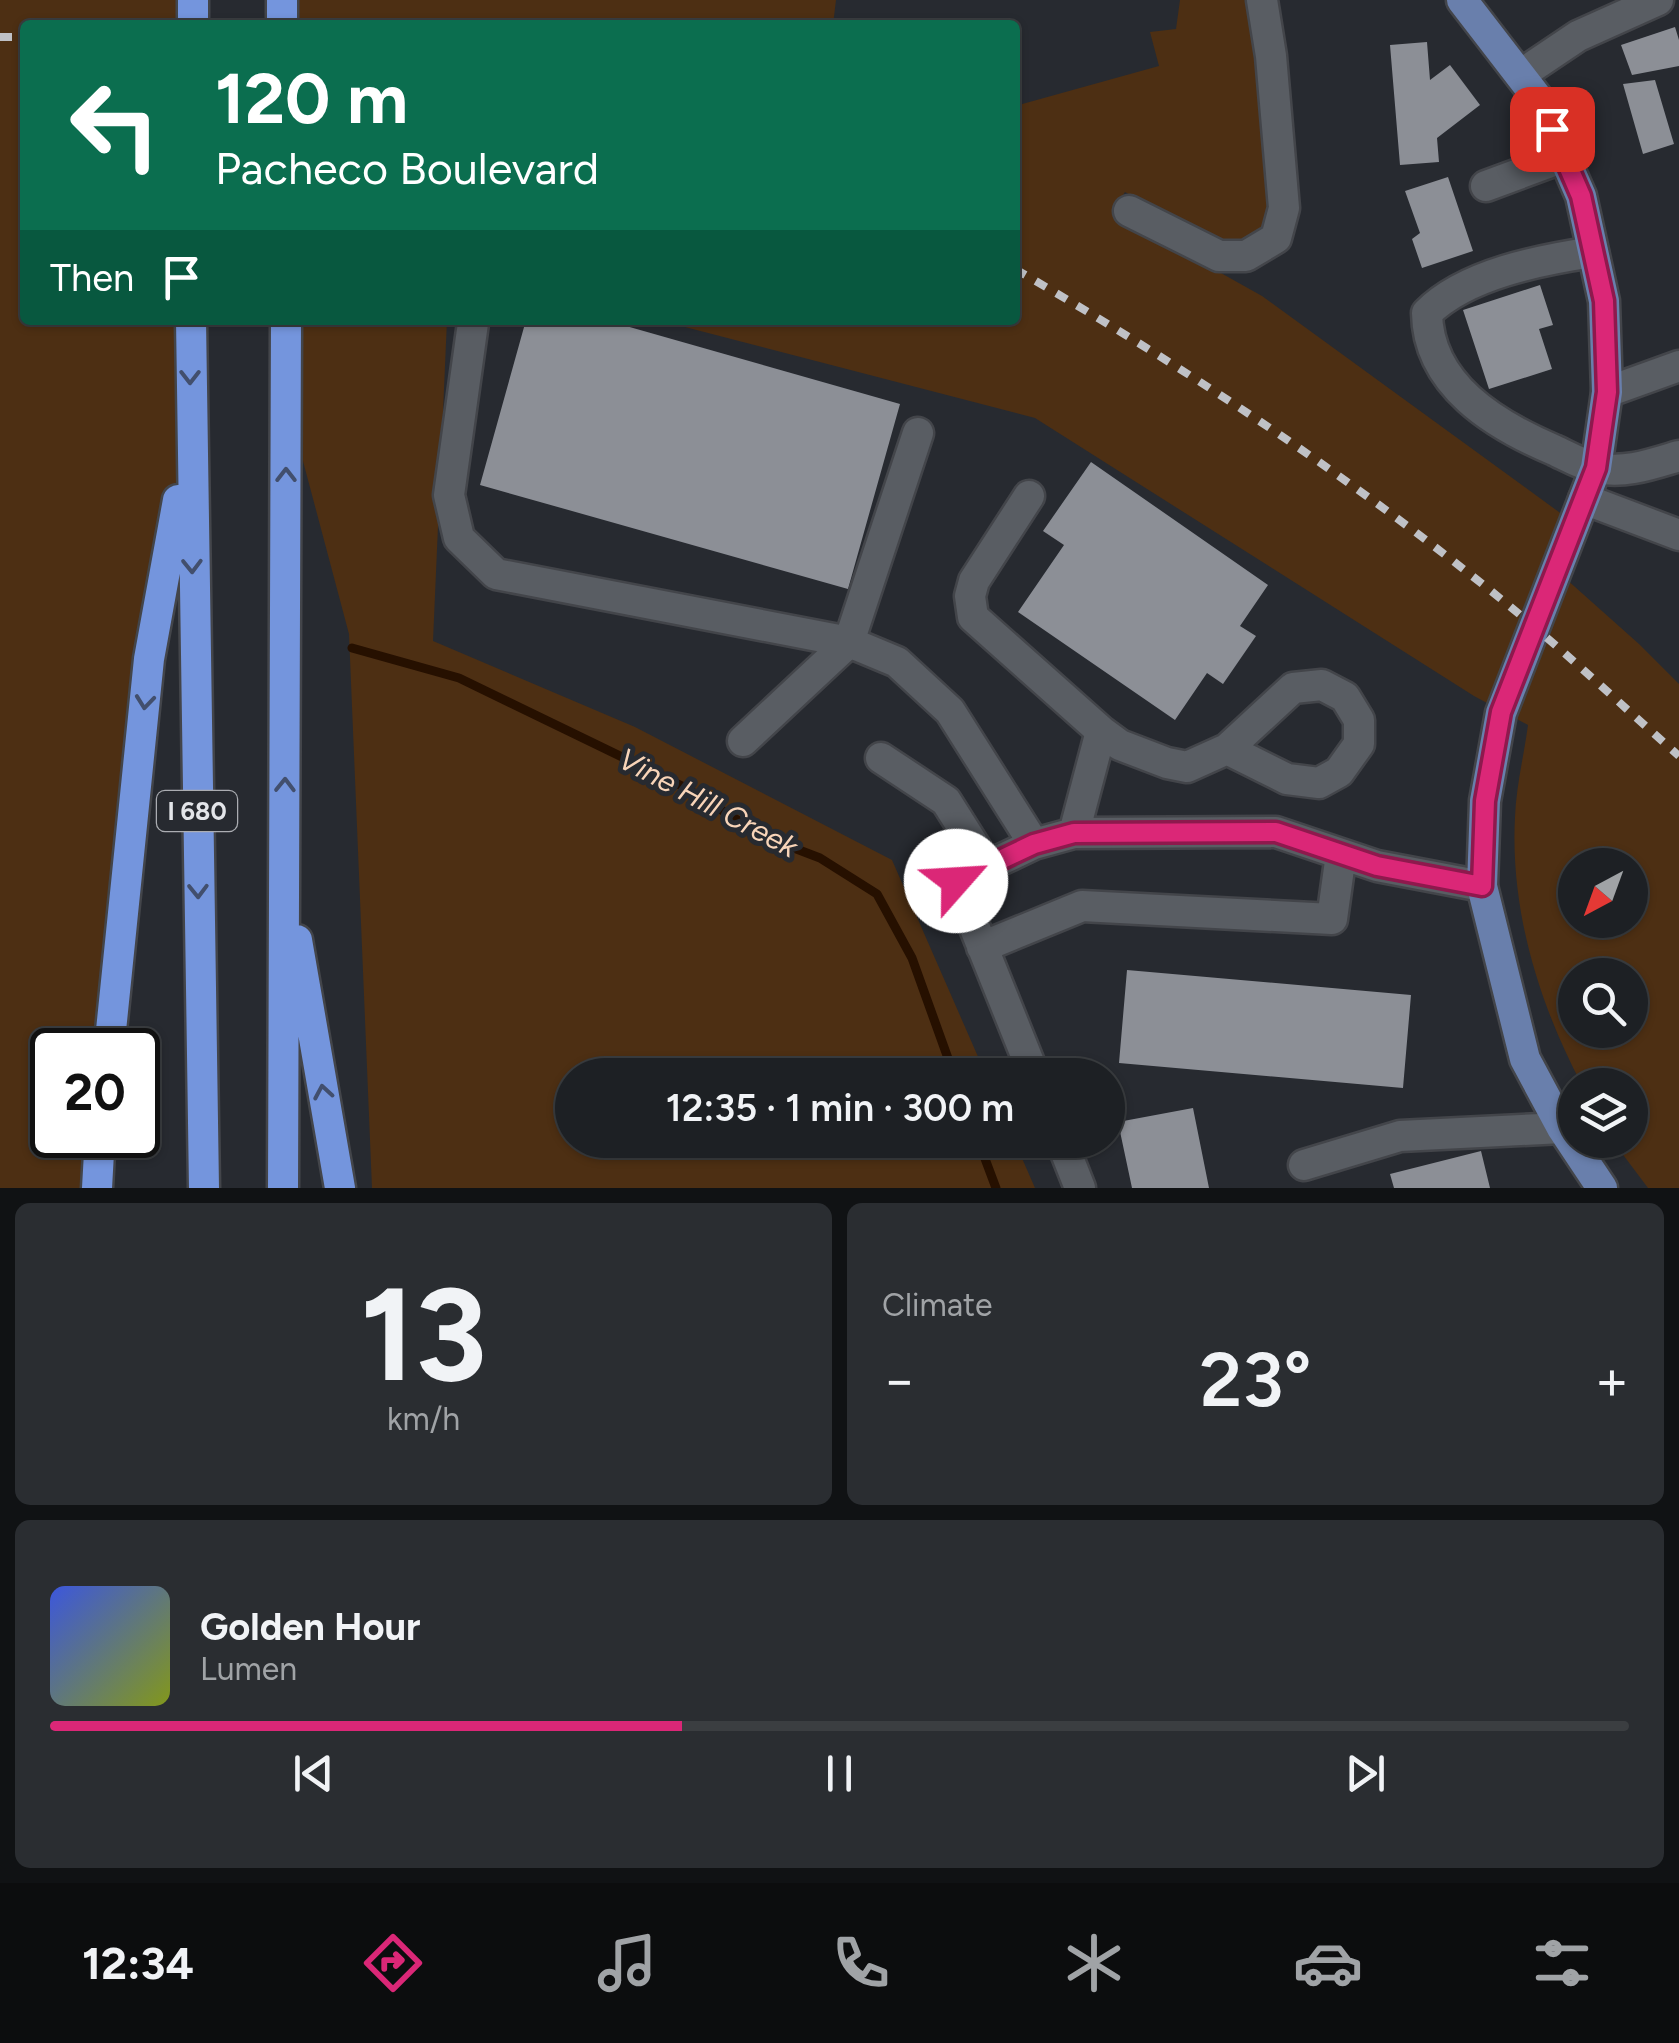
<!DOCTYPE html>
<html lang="en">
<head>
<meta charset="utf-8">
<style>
  body { margin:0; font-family:Figtree,sans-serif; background:#2a2d31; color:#f1f3f6; height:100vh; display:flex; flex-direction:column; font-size:38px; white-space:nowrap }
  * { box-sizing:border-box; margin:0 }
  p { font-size:32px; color:#a0a3a6 }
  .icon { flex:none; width:55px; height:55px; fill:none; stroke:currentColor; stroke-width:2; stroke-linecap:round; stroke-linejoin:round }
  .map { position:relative; height:1188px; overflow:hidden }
  .side { display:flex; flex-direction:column; gap:15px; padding:15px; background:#101214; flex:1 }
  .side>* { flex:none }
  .guide { position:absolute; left:20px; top:20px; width:1000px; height:305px; border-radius:10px; box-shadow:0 2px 8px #0004,0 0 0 2px #3b3e41; background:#0b6e4f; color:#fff; overflow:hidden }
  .needle { width:65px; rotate:221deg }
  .controls { position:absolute; left:1558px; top:848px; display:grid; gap:20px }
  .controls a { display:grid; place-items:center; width:90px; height:90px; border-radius:50%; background:#1d2024; box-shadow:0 2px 8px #0004,0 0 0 2px #3b3e41; font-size:50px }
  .speed { position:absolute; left:30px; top:1028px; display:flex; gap:20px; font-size:50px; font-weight:700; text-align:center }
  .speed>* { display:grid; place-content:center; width:130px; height:130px; border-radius:50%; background:#1d2024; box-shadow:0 2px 8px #0004,0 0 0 2px #3b3e41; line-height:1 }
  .speed .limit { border:5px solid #111; border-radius:15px; background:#fff; color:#111 }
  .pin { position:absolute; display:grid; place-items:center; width:85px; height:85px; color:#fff; margin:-42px; border-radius:20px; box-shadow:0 5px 15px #0006 }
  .me { position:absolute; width:110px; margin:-55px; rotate:64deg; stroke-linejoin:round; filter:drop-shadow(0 0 8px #0008) }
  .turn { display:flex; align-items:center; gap:35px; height:210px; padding:0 30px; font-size:45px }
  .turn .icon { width:130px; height:130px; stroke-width:2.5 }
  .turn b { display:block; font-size:70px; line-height:85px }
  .then { display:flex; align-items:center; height:95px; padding:0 30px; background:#0003; gap:20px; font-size:38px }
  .big { font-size:75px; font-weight:600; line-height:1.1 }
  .side .tile { flex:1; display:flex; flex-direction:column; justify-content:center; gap:15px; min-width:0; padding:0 35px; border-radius:15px; background:#2a2d31 }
  .side .dial { align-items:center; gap:0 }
  .dial b { font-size:130px; line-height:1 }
  .song { display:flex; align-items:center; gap:30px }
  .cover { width:120px; height:120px; border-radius:15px; background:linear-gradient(135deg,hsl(230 70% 55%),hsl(70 70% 35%)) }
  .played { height:10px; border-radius:5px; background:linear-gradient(90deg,#db2777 40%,#3b3e41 40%) }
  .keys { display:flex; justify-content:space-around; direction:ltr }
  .heat { display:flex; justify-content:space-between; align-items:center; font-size:55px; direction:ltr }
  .side .tiles { flex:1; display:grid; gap:15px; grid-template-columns:1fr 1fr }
  .tile:last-child { grid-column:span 2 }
  .trip { position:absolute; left:555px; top:1058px; width:570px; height:100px; border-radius:50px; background:#1d2024; box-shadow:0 2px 8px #0004,0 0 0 2px #3b3e41; font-weight:600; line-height:100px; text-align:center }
  .menu { display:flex; height:160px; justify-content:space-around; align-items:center; background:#0c0d0e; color:#a0a3a6 }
  .menu .icon { width:70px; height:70px }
  .menu .active { color:#db2777 }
  .menu b { font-size:45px; color:#f1f3f6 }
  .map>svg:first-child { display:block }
  .green { fill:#4d2f13; fill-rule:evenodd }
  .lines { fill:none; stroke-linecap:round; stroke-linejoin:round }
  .stream { stroke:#261000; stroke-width:9 }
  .building { fill:#8c8f96 }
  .minor-casing { stroke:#43454a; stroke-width:35 }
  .major-casing { stroke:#43454a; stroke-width:35 }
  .highway-casing { stroke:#43454a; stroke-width:35 }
  .minor { stroke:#595d63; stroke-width:30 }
  .major { stroke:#697fac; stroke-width:30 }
  .highway { stroke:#7495dd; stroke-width:30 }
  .rail { stroke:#bfc1c6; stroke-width:8; stroke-dasharray:12 12; stroke-linecap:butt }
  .oneway { stroke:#424f6d }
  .route-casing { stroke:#8e194d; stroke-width:25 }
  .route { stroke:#db2777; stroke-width:18 }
  .labels { text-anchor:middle; stroke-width:10; stroke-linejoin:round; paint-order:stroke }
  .shield { fill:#272a30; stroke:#abadb2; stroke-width:2.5 }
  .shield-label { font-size:25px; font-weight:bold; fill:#e3e5e9 }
  .water-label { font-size:30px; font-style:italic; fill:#f8d4b8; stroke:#272a30 }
</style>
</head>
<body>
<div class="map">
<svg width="1679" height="1188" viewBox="0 0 1679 1188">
  <rect width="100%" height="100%" fill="#272a30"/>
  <path class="green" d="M 0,0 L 195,0 L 195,25 L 25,25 L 25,320 L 191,320 L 190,434 L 109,1050 L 52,1050 L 52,1135 L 100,1135 L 97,1188 L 0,1188 Z
    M 282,0 L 836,0 L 833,25 L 282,25 Z
    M 1180,0 L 1253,0 L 1275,221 L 1245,245 L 1215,243 L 1125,192 L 1112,212 L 1262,296 L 1574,523 L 1556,570 L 1639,644 L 1679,684 L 1679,1188 L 1648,1188 L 1612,1140 L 1630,1140 L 1630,1085 L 1582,1085 C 1539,1004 1510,910 1515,817 C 1516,787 1524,755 1528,725 L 1474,696 L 1035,418 L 658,320 L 1015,320 L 1015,106 L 1159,66 L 1150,32 L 1176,29 ZM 1575,865 L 1630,865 L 1630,920 L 1575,920 ZM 1575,975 L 1630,975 L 1630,1030 L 1575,1030 Z
    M 286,320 L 447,320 L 433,641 L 635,727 L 892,860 L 986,1075 L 572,1075 L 572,1140 L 1014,1140 L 1035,1188 L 372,1188 L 349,634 L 287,401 Z"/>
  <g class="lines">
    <path class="stream" d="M 352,648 L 459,678 L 684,787 L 765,837 L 820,858 L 877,894 L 912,958 L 954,1075
      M 978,1140 L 996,1188"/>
  </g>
  <path class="building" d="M 1675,27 L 1679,40 L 1679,66 L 1632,75 L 1621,45 Z
    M 1427,42 L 1430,80 L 1450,65 L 1480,105 L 1437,138 L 1439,162 L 1400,165 L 1390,45 Z
    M 1655,80 L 1674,144 L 1643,154 L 1623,84 Z
    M 1448,177 L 1473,251 L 1422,268 L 1412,239 L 1420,233 L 1405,191 Z
    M 1540,285 L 1553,325 L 1539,329 L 1552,369 L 1489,389 L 1463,310 Z
    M 526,320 L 605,320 L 900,404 L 848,589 L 480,485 Z
    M 1091,462 L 1268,585 L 1240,626 L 1256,636 L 1223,684 L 1207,673 L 1175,720 L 1018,612 L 1064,545 L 1043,531 Z
    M 1127,970 L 1411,995 L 1403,1088 L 1119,1063 Z
    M 1193,1108 L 1209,1188 L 1132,1188 L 1118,1122 Z
    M 1481,1151 L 1490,1188 L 1394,1188 L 1390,1174 Z"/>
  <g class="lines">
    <defs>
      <path id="minor" d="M 1520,75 L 1578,36 L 1658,0
        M 1486,186 L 1564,157
        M 1129,211 L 1219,256 L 1246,256 L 1276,238 L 1284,208 L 1271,56 L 1262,0
        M 1593,252 C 1540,260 1466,274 1427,313 C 1428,385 1495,425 1554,450 C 1567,456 1582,465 1597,468 C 1625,474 1652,464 1679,456
        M 473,323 L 449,495 L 459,538 L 496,574 L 849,642 L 897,662 L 950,711 L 1034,844
        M 1607,392 L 1679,366
        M 1029,496 L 974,581 L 970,596 L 973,617 L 1101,731 L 1074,833
        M 1584,499 L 1679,535
        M 1101,731 L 1120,745 L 1167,763 L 1187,767 L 1227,749 L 1293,688 L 1322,685 L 1345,697 L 1359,720 L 1359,744 L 1339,772 L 1319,783 L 1287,779 L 1227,749
        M 743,741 L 849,642 L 918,433
        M 881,758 L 946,801 L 987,866
        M 982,947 L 1082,906 L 1332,919 L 1341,854
        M 1034,1075 L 956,881 L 1034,844 L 1074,833 L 1276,832 L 1377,866 L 1482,886
        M 1061,1140 L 1080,1188
        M 1304,1165 L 1400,1136 L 1562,1128"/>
      <path id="major" d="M 1462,0 L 1539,100 L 1581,196 L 1604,301 L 1607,392 L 1596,468 L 1501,713 L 1485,801 L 1482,886 L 1525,1059 L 1562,1128 L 1602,1188"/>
      <path id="highway" d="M 282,0 L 282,25
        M 193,25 L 193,0
        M 191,320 L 204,1188
        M 297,940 L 340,1188
        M 109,1050 L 149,659 L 178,500
        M 97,1188 L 100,1135
        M 283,1188 L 286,320"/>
    </defs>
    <use href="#minor" class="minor-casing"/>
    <use href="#major" class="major-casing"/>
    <use href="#highway" class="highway-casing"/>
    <use href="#minor" class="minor"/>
    <use href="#major" class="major"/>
    <use href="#highway" class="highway"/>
    <path class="rail" d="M 0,37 L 25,37
      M 1015,269 C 1181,365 1342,471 1491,591 C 1556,643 1617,701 1679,756"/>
  </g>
  <defs><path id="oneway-chevron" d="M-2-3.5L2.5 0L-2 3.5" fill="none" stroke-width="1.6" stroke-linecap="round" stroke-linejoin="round" transform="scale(2.5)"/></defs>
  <g class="oneway">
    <use href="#oneway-chevron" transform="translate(190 377) rotate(90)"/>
    <use href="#oneway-chevron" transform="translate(286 475) rotate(-90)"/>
    <use href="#oneway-chevron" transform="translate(192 566) rotate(89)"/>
    <use href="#oneway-chevron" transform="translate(145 702) rotate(96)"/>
    <use href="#oneway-chevron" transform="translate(285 785) rotate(-89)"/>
    <use href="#oneway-chevron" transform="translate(198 891) rotate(89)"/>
    <use href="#oneway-chevron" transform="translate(323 1092) rotate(-100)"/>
  </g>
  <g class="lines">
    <defs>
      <path id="route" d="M 956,881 L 1034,844 L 1074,833 L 1276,832 L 1377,866 L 1482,886 L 1485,801 L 1501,712 L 1596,468 L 1607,392 L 1604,301 L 1581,196 L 1552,129"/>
    </defs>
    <use href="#route" class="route-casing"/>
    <use href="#route" class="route"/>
  </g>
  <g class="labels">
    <rect class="shield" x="157" y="791" width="80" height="40" rx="8"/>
    <g class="shield-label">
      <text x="197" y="820">I 680</text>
    </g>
    <g class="water-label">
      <text transform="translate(708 803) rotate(28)" y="10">Vine Hill Creek</text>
    </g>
  </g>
</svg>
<div class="controls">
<a><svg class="needle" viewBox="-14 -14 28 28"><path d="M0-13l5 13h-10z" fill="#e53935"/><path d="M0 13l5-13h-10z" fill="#a0a3a6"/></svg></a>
<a><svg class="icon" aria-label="search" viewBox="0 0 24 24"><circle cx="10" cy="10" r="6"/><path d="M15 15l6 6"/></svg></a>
<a><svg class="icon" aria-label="layers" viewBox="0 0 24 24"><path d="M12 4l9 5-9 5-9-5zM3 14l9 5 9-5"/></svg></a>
</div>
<div class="speed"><div class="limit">20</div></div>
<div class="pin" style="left:1552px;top:129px;background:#d93025"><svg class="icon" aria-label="arrive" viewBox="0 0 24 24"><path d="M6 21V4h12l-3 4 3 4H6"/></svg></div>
<svg class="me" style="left:956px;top:881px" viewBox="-20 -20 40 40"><circle r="19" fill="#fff"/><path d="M0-13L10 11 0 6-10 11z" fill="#db2777"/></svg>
<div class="trip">12:35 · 1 min · 300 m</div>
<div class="guide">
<div class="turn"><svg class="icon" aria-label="left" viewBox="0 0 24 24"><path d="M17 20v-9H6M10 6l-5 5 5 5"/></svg><div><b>120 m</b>Pacheco Boulevard</div></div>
<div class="then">Then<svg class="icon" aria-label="arrive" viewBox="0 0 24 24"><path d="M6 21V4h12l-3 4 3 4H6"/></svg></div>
</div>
</div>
<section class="side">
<div class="tiles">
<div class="tile dial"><b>13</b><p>km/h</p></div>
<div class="tile"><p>Climate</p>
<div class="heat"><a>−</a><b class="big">23°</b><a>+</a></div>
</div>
<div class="tile">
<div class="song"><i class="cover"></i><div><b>Golden Hour</b><p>Lumen</p></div></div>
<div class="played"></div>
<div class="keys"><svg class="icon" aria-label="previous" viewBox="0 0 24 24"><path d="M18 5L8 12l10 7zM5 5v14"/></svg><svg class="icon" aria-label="pause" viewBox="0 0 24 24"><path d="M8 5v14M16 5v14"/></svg><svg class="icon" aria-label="next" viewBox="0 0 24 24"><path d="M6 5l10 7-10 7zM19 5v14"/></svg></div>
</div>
</div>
</section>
<nav class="menu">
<b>12:34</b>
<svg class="icon active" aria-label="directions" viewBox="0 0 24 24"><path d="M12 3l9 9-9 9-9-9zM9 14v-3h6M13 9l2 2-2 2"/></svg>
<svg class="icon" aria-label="music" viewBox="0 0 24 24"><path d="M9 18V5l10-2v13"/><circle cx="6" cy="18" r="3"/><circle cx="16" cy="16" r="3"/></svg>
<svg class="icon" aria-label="phone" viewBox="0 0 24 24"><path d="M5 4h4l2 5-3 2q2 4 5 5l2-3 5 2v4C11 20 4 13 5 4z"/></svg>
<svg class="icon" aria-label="climate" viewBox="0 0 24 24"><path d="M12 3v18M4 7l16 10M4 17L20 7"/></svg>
<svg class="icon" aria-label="car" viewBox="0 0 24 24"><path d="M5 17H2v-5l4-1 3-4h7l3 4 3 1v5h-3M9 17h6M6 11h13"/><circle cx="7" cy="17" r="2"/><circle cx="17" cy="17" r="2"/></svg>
<svg class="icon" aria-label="filters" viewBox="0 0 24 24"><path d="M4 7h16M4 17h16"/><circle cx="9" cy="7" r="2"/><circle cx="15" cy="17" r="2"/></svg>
</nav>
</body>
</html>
